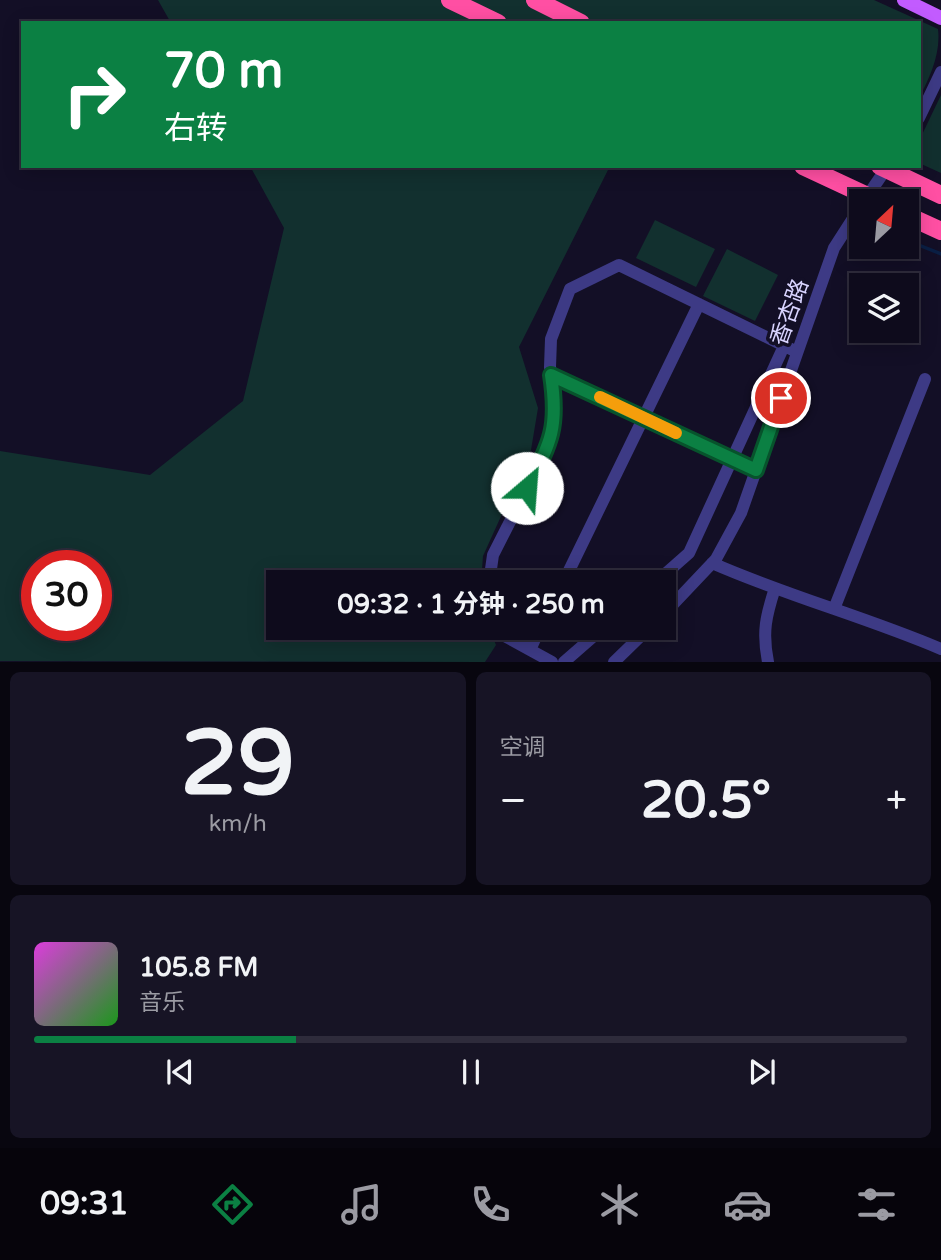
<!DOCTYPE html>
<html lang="zh">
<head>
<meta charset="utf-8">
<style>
  body { margin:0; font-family:"Varela Round","Noto Sans SC",sans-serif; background:#171425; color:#f1f3f6; height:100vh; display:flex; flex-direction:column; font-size:26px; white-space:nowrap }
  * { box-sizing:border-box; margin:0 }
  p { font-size:23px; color:#9b9ba3 }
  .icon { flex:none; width:38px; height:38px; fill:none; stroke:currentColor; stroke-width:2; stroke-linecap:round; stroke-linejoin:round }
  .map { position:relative; height:662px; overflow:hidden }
  .details { display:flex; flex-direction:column; gap:10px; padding:10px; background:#08060f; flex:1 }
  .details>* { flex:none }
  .hud { position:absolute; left:21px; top:21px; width:900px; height:147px; border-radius:0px; box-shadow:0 4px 18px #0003,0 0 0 2px #2e2b3b; background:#0b8043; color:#fff; overflow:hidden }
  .needle { width:46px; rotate:26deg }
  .fabs { position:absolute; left:849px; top:189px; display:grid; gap:14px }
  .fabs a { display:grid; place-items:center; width:70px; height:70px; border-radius:0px; background:#0e0b1c; box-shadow:0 4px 18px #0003,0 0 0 2px #2e2b3b; font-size:35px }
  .speed { position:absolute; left:21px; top:550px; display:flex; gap:14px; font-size:35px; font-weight:700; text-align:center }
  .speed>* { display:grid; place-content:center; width:91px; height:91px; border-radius:50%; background:#0e0b1c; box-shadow:0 4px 18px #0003,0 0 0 2px #2e2b3b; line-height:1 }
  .speed .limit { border:10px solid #d22; background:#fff; color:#111 }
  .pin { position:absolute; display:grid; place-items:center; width:60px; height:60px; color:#fff; margin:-30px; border:4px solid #fff; border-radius:50%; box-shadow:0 2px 7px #0007 }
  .me { position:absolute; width:77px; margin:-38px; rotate:27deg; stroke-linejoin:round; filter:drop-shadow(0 0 5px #0008) }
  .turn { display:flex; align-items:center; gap:24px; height:147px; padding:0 28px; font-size:32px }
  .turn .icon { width:91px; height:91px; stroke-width:2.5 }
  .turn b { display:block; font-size:49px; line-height:60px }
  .big { font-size:52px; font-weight:700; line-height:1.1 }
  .details .widget { flex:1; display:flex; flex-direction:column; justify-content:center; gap:10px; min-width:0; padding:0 24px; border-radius:10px; background:#171425 }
  .details .dial { align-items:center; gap:0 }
  .dial b { font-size:91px; line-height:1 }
  .song { display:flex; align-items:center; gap:21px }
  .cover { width:84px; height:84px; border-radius:10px; background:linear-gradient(135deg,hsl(300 70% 55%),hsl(120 70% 35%)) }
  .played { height:7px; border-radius:4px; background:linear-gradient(90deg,#0b8043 30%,#2e2b3b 30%) }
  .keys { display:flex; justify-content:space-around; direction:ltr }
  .heat { display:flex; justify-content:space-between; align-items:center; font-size:38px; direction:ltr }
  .details .tiles { flex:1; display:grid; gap:10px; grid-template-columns:1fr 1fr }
  .widget:last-child { grid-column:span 2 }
  .trip { position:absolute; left:266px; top:570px; width:410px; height:70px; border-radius:0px; background:#0e0b1c; box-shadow:0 4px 18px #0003,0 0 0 2px #2e2b3b; font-weight:700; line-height:70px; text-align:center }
  .menu { display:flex; height:112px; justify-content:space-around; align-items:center; background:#06040b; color:#9b9ba3 }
  .menu .icon { width:49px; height:49px }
  .menu .current { color:#0b8043 }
  .menu b { font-size:32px; color:#f1f3f6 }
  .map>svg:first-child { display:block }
  .green { fill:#12302f; fill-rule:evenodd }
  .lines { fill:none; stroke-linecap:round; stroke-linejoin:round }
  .stream { stroke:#0a1f44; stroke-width:3.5 }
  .minor { stroke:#3d3a85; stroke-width:12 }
  .major { stroke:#c25bff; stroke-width:14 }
  .highway { stroke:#ff4fa3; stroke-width:18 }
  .highway-bridge { stroke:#ff4fa3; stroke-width:18 }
  .route-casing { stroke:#07532c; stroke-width:18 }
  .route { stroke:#0b8043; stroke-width:12 }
  .slow { stroke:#f59e0b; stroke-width:12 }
  .labels { text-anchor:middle; stroke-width:7; stroke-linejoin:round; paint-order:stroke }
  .street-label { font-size:23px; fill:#d9d4ff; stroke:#130f26 }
</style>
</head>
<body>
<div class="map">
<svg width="941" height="662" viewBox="0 0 941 662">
  <rect width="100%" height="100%" fill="#130f26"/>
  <path class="green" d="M 158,0 L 874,0 L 938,29 C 941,53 930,77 919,98 L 919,23 L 171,23 Z
    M 941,95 L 941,173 L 919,163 L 919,141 Z
    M 250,166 L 610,166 L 519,347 L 538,408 L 531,450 L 483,556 L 481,583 L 278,583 L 278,628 L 489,628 L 496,645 L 485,662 L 0,661 L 0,451 L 150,475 L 243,401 L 284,228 ZM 96,565 L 96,625 L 37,625 L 37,565 Z
    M 655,220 L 715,249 L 696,287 L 636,258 Z
    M 727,249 L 778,275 L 755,321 L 703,296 Z"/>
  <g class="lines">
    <path class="stream" d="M 906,240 L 941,254"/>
    <path class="minor" d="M 919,118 L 941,72
      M 864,201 L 888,166
      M 551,375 L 756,470
      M 712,563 C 787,596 866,617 941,649
      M 489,583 L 493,555 L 550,443 L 556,407 L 550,367 L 551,339 L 570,289 L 619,265 L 797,352
      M 563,583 L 699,304
      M 655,583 L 689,553 L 784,346
      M 834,609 L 925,379
      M 663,615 L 716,559 L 741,513 L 834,248 L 861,206
      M 497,628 L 499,633 L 552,662
      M 530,650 L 540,628
      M 564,662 L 603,628
      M 614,662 L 649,628
      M 768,662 C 762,632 766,616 775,588"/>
    <path class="major" d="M 904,0 L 941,18"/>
    <path class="highway" d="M 450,0 L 498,23
      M 535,0 L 581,23
      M 906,215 L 941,231"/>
    <path class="highway-bridge" d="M 803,166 L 878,201
      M 880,166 L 941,195"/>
  </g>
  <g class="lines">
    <defs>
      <path id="route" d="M 527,488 C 551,442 559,428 551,375 L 756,470 L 781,398"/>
    </defs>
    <use href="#route" class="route-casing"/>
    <use href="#route" class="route"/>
    <path class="slow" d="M 600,397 L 676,433"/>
  </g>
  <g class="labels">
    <g class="street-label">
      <text transform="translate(789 312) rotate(-70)" y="8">香杏路</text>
    </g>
  </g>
</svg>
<div class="fabs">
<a><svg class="needle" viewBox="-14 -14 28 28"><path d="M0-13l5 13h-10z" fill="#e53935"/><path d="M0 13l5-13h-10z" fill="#9b9ba3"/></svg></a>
<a><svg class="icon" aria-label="layers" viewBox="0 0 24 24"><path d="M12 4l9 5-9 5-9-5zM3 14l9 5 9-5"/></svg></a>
</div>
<div class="speed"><div class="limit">30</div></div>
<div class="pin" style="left:781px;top:398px;background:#d93025"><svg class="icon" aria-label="arrive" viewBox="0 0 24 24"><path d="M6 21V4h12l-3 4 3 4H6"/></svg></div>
<svg class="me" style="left:527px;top:488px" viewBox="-20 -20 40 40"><circle r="19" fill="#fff"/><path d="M0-13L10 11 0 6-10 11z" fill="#0b8043"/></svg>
<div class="trip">09:32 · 1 分钟 · 250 m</div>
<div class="hud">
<div class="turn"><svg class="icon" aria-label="right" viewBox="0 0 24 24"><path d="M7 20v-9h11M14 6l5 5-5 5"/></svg><div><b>70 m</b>右转</div></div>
</div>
</div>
<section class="details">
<div class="tiles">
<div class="widget dial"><b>29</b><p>km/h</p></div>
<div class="widget"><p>空调</p>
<div class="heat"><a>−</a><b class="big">20.5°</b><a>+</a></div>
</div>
<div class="widget">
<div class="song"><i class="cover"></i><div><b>105.8 FM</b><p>音乐</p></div></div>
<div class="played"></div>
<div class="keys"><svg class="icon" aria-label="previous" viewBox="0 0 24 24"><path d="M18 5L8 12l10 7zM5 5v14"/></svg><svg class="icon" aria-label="pause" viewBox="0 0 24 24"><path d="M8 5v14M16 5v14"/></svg><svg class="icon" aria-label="next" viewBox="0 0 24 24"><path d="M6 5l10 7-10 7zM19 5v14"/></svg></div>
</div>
</div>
</section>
<nav class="menu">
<b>09:31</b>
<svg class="icon current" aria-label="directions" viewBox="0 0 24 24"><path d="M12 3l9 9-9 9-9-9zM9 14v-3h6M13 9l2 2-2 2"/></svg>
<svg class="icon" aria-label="music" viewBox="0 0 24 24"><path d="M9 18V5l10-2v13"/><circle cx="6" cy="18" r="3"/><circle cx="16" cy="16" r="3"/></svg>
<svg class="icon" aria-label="phone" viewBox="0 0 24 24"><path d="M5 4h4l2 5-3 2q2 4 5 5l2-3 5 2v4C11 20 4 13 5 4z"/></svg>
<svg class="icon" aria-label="climate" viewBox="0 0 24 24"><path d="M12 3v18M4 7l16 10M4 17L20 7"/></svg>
<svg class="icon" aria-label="car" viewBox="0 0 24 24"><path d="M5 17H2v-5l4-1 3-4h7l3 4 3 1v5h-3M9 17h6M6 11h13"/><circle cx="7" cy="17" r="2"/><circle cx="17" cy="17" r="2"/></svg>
<svg class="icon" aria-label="filters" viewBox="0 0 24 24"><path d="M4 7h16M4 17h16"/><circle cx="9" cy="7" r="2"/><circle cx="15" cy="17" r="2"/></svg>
</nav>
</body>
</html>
